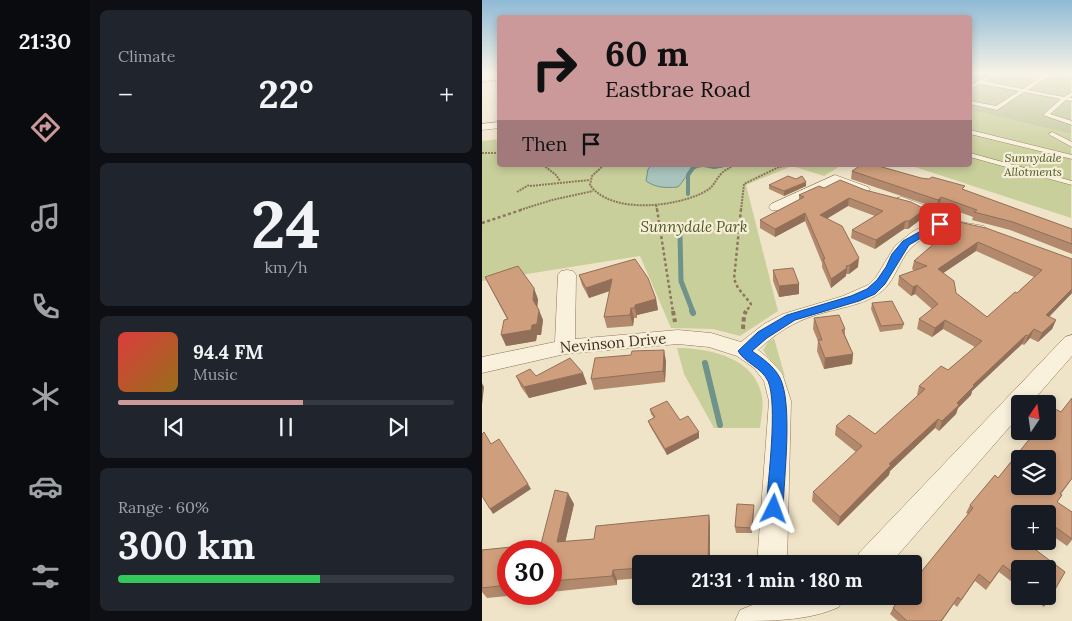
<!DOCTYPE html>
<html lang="en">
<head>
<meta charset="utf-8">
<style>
  body { margin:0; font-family:Lora,serif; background:#20242c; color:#f1f3f6; height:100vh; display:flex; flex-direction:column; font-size:19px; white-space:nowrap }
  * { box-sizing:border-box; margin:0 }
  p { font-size:16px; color:#9ea1a6 }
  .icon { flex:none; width:28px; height:28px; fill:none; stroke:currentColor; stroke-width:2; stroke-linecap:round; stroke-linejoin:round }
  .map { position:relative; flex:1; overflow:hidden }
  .details { display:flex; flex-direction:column; gap:10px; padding:10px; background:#0d0f14; width:392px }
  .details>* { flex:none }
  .guide { position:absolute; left:15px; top:15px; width:475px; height:152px; border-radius:5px; box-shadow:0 2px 8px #0003; background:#cc999b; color:#111; overflow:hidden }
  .needle { width:32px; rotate:13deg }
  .tools { position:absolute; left:529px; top:395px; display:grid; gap:10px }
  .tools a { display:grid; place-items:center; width:45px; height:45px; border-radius:5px; background:#171b24; box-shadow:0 2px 8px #0003; font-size:25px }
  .speed { position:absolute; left:15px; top:540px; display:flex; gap:10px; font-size:25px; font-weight:700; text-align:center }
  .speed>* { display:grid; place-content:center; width:65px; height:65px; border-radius:50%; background:#171b24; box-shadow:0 2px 8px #0003; line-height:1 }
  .speed .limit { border:8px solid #d22; background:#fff; color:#111 }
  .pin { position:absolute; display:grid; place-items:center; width:42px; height:42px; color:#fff; margin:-21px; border-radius:10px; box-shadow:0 2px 8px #0006 }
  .me { position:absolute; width:55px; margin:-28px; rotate:3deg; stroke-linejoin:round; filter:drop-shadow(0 0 4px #0008) }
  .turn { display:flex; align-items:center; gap:18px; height:105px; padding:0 25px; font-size:22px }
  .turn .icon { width:65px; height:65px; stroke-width:2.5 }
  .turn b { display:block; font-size:35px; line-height:42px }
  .then { display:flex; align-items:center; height:48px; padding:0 25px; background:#0003; gap:10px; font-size:19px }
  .big { font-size:38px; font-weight:800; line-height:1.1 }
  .details .widget { flex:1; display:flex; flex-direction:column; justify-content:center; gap:8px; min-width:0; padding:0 18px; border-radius:8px; background:#20242c }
  .details .dial { align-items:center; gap:0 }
  .dial b { font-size:65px; line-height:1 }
  .song { display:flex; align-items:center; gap:15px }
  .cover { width:60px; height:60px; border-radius:8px; background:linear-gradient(135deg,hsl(0 70% 55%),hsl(40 70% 35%)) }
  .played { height:5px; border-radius:2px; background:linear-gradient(90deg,#cc999b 55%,#363941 55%) }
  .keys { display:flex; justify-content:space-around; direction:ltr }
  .heat { display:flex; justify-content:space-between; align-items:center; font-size:28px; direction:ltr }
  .charge { height:8px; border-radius:4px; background:linear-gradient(90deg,#34c759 60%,#363941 0) }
  .trip { position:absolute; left:150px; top:555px; width:290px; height:50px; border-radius:5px; background:#171b24; box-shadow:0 2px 8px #0003; font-weight:800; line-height:50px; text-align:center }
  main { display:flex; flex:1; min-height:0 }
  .tabs { display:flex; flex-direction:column; width:90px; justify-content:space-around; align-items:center; background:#090b0e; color:#9ea1a6 }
  .tabs .icon { width:35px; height:35px }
  .tabs .selected { color:#cc999b }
  .tabs b { font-size:22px; color:#f1f3f6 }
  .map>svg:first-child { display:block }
  .green { fill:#c9cf9b }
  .cemetery { fill:#bfc49a }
  .water { fill:#a9c4bc; stroke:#6f938a }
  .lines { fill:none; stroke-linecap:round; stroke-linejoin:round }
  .stream-far2 { stroke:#6f938a; stroke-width:4 }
  .stream-far1 { stroke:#6f938a; stroke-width:5 }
  .stream { stroke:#6f938a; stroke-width:6 }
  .lane-casing { stroke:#8d765c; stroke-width:1 }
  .street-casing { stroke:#8d765c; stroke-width:1 }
  .path-far2 { stroke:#8d765c; stroke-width:2; stroke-dasharray:2 1; stroke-linecap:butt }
  .path-far1 { stroke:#8d765c; stroke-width:2.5; stroke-dasharray:3 2.5; stroke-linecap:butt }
  .path { stroke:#8d765c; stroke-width:4; stroke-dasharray:4.5 3; stroke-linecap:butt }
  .lane { fill:#faf1dc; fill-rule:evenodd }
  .street { fill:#faf1dc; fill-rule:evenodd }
  .wall { fill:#b2896c; fill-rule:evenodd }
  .shaded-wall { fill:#916f58 }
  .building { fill:#cf9f7d; stroke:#916f58; fill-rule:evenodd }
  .route { fill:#1a73e8; stroke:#114b97 }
  .labels { text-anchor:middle; stroke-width:4.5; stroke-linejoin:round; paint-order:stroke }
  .far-park-label { font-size:12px; font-style:italic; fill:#4d5a26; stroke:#f7eed8 }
  .park-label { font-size:15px; font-style:italic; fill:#4d5a26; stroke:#f7eed8 }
  .street-label { font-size:15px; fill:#3d2e20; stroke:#f7eed8 }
</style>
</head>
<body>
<main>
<nav class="tabs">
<b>21:30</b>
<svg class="icon selected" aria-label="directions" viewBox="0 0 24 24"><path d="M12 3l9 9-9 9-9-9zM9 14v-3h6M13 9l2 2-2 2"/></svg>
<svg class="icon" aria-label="music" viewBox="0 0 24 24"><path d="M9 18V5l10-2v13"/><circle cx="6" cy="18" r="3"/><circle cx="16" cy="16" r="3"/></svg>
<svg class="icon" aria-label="phone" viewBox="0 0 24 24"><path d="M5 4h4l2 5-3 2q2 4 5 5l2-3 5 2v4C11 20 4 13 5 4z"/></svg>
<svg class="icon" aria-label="climate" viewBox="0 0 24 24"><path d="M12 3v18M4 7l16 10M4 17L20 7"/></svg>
<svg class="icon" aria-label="car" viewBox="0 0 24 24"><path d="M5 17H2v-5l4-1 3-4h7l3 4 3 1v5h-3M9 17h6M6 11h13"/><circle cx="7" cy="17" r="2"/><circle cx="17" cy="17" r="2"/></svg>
<svg class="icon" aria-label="filters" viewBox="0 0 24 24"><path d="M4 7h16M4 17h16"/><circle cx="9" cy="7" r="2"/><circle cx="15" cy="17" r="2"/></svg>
</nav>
<section class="details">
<div class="widget"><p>Climate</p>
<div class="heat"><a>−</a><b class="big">22°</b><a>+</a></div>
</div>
<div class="widget dial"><b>24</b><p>km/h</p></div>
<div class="widget">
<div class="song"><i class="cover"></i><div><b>94.4 FM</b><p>Music</p></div></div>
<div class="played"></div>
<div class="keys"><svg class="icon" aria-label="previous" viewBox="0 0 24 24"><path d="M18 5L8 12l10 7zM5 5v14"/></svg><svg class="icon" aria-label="pause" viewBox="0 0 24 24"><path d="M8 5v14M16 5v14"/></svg><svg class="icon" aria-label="next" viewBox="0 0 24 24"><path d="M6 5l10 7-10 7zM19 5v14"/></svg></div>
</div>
<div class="widget"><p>Range · 60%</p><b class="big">300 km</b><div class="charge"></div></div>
</section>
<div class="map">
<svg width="590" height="621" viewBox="0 0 590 621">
  <rect width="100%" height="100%" fill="#f0e4c8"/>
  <path class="green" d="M 488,110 L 589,134 L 589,218 L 427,165 L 488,165 Z
    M 17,139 L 18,165 L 360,165 L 342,176 L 310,166 L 264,185 L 296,311 L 258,336 L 231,329 L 189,328 L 158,256 L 0,281 L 0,141 Z
    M 292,338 L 303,377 C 297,367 287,360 281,350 L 286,342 Z
    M 195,348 C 228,348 274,358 280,397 C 282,407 279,418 278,428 L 232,428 L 202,374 Z"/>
  <path class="cemetery" d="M 495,73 L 589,74 L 589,134 L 488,110 L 488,76 Z"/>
  <path class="water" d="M 170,165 L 227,165 L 240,167 C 231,168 220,164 212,169 C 206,172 201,182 196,187 C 184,188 174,188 164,181 L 166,169 Z"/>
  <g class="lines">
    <path class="stream-far2" d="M 222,165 L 232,167 L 242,165
      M 206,194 L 206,175 L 213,165"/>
    <path class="stream-far1" d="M 198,235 L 199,281 L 211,312"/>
    <path class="stream" d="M 210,311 L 211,313
      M 223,363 L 238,425"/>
    <defs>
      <path id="lane" d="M 511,73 L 516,73 L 502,81 L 541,89 L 560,76 L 550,73 L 566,75 L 566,77 L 546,90 L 582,97 L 590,92 L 590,96 L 587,98 L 590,98 L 590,101 L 584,100 L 568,114 L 590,121 L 590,125 L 561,115 L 579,99 L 542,92 L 515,110 L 488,104 L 488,101 L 514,106 L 537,91 L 498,84 L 488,89 L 488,86 Z
        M 488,130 L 590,155 L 590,159 L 488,134 Z
        M 570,132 L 590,142 L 590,147 L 568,135 L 567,134 Z
        M 488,153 L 590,181 L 590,185 L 488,157 Z"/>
      <path id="street" d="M 18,122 L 18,128 L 0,130 L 0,124 Z
        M 353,175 L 386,187 L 388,190 L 381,194 L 353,184 L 299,210 L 289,210 L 287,207 L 289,204 Z
        M 420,197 L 455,210 L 462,219 L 502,226 L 505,229 L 502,232 C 488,236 472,224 457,229 C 446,234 431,244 424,254 C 415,267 411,283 399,292 C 381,306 355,308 334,315 C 311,322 293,334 276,350 L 286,358 L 300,373 L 309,401 L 305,564 L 275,564 L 287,401 L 282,381 L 272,368 L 255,356 L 227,347 L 196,344 L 83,354 L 0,373 L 0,357 L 73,342 L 76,275 L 79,271 L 85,270 L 91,271 L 94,275 L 93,339 L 196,330 L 229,333 L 259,342 L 282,324 L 301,314 L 361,296 L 386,285 L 394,277 L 413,246 L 430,232 L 449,222 L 445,216 L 415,204 L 413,201 L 415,198 Z
        M 590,335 L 590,356 L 548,404 L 538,404 L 538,415 L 408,564 L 373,564 L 377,553 L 583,337 Z
        M 276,596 L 362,596 L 357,607 C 327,621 288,621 253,621 L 258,610 L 273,604 Z"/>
    </defs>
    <use href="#lane" class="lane-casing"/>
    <use href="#street" class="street-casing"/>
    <path class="path-far2" d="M 0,82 L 18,80
      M 0,153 L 18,153
      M 61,165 L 74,175 L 78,181
      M 122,165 L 110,176 L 108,185 C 129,215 196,207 224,191 C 232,187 233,180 239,174 C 242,170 247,169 251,165
      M 48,186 L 108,180
      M 35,192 L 47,185
      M 174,205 L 175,210
      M 38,210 L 70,200 L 111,191
      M 259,210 L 262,184 L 297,167 L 309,165"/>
    <path class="path-far1" d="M 175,209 L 191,312
      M 259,209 L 252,279 L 256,288 L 269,304 L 264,312
      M 0,223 L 42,209"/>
    <path class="path" d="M 191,311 L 193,322
      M 261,329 L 262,315 L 264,311"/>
    <use href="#lane" class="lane"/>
    <use href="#street" class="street"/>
  </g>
  <path class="wall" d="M 370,171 L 482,190 L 590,229 L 590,254 L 528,230 L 490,220 L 491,217 L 458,205 L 455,208 L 369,179 Z
    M 314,179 L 324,186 L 302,196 L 287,189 L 287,185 Z
    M 342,188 L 442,217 L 426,229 L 422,229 L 393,249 L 369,238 L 370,230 L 393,216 L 366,206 L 345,218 L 376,267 L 367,274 L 364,274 L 364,276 L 349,288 L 340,267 L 340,263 L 323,221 L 293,237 L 278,228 L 278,220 L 317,200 L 317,195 Z
    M 462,231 L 590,259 L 590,294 L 589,294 L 567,317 L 574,320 L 570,329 L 556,342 L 548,338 L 542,345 L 540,344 L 490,391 L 489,395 L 476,408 L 474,414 L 457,431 L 453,428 L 408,471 L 407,475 L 356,526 L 330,501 L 331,492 L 374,452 L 353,435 L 354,426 L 393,434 L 436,396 L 435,395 L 437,386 L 466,370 L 493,347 L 461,329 L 450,337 L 435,329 L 437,319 L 450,309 L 433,294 L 429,296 L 416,285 L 417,276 L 433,271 L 430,269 L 432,261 L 451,245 L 452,242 L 461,236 ZM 494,251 L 552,277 L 535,293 L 505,317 L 474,293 L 461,273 Z
    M 291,270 L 317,284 L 317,294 L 297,297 L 291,281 Z
    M 97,275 L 174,299 L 176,310 L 155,315 L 155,318 L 152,318 L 151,326 L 125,328 L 122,317 L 128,291 L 107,298 L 100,285 Z
    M 3,277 L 56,299 L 55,307 L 61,320 L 59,335 L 55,335 L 54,341 L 24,346 L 25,319 L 8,287 Z
    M 390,303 L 422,324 L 420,329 L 398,332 L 389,309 Z
    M 332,318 L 363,329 L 363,335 L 371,354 L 370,364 L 342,369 L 335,351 L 336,341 L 331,329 Z
    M 184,361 L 183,382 L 112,390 L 109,379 Z
    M 34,376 L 54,376 L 105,384 L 47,398 L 39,387 Z
    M 590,398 L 590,479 L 579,494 L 580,495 L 575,502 L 590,512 L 590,540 L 585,546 L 565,532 L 565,514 L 538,514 L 538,541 L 542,541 L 583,572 L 567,600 L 562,607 L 548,596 L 565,596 L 565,569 L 538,569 L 538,588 L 517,572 L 504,590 L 493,581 L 475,607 L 472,604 L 460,621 L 416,621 L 408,614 L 411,608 L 420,596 L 431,596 L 431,582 L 486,514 L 484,513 L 488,505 L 513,475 L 516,478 L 554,431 L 565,431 L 565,418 L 573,409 L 579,412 ZM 538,459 L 565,459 L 565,486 L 538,486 Z
    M 168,409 L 198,420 L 217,438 L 185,455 L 168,426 L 166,421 L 172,418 L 169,414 Z
    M 92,504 L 83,542 L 112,539 L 227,515 L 228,525 L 228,564 L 159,564 L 159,578 L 135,580 L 135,585 L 69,592 L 69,551 L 26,551 L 26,594 L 46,594 L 5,598 L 0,592 L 0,550 L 59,544 Z
    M 272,510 L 270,533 L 254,533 L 253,527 Z"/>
  <path class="shaded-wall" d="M 324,182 L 324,186 L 302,196 L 302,191 Z
    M 459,197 L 458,205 L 455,208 L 456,200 Z
    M 367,198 L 366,206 L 338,223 L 338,215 Z
    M 443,209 L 442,217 L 426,229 L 427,221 Z
    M 323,213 L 323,221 L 293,237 L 293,229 Z
    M 423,221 L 422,229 L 393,249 L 394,240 Z
    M 496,242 L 494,251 L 454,278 L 456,269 Z
    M 377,258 L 376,267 L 367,274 L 368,265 Z
    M 365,268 L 364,276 L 349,288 L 349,279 Z
    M 130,279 L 133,289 L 107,298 L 104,288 Z
    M 317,284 L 317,294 L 297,297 L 297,286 Z
    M 435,285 L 433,294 L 429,296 L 431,287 Z
    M 52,288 L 56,299 L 55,311 L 51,300 Z
    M 590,289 L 589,294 L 560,324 L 564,315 Z
    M 174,299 L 176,310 L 155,315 L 155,318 L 153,308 L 153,305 Z
    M 149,308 L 152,318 L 151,326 L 148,315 Z
    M 57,310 L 61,320 L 59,335 L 55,335 L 54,341 L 24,346 L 19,335 L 50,325 Z
    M 463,320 L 461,329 L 450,337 L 453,328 Z
    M 574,320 L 570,329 L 556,342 L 560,333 Z
    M 552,329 L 548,338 L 542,345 L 546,336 Z
    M 544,335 L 540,344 L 490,391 L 489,395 L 476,408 L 474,414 L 457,431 L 460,421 L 491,385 Z
    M 182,350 L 184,361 L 183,382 L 181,371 Z
    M 371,354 L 370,364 L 342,369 L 343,358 Z
    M 101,373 L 105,384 L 47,398 L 42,387 Z
    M 0,383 L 2,387 L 0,405 Z
    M 456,419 L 453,428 L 408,471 L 407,475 L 356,526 L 358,517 L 407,464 Z
    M 217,432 L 217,438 L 185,455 L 183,449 Z
    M 46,484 L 49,489 L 11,514 L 8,509 Z
    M 86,493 L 92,504 L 81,552 L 75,542 Z
    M 227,515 L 228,525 L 228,564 L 226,564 Z
    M 131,570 L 135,580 L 135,585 L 130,576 Z"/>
  <path class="building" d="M 379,165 L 393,165 L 439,178 L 447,179 L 450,177 L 483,186 L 480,189 L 590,229 L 590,244 L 531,222 L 492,212 L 495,210 L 459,197 L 456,200 L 370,171 Z
    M 306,176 L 314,179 L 320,176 L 324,182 L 302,191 L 287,185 Z
    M 358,180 L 383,190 L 429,202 L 443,209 L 427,221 L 423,221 L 394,240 L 370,230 L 401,211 L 367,198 L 338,215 L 360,226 L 377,258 L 368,265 L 364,266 L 365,268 L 349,279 L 341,259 L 343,259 L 323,213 L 293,229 L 278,220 L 322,197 L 317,195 L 337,186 L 342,188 Z
    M 477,222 L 504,228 L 590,259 L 590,289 L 564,315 L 574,320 L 560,333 L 552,329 L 546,336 L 544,335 L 491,385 L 492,386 L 475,403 L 477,405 L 460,421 L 456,419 L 407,464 L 409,465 L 358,517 L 331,492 L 380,446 L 354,426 L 367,415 L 393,434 L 443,389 L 437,386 L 459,366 L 466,370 L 500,341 L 463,320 L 453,328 L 437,319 L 456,304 L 435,285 L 431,287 L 417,276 L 445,266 L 432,261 L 454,242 L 452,242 L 466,233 L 462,231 ZM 496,242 L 560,270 L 535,293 L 533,292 L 505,317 L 474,293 L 472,281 L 456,269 Z
    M 153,259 L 166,278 L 174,299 L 153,305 L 153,308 L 149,308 L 148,315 L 122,317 L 130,279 L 104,288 L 97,275 Z
    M 36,266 L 52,288 L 51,300 L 57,310 L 55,324 L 50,325 L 49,330 L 19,335 L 22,320 L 26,319 L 3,277 Z
    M 311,268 L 317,284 L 297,286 L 291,270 Z
    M 410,301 L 422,324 L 399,326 L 390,303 Z
    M 357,315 L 363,329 L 360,330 L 371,354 L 343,358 L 336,340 L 340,340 L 332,318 Z
    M 182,350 L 181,371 L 109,379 L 113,358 L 149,355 L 150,351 Z
    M 88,358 L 101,373 L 42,387 L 34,376 L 48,369 L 54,376 Z
    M 590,398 L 590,478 L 578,494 L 580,495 L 575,502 L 590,512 L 590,539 L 565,521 L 565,514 L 538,514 L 538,541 L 542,541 L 583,572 L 567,600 L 562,596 L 565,596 L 565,569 L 538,569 L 538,578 L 521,565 L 508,583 L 497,574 L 479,600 L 476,597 L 459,621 L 425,621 L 411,608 L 420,596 L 431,596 L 431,582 L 491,508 L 488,505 L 513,475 L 516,478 L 554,431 L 565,431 L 565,418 L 573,409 L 579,412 ZM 538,459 L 565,459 L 565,486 L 538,486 Z
    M 185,401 L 198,420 L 206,416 L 217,432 L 183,449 L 166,421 L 173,417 L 168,409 Z
    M 2,432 L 9,444 L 17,439 L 46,484 L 8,509 L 0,496 L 0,434 Z
    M 73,490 L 86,493 L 75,542 L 112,539 L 114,526 L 227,515 L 226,563 L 214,564 L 159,564 L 159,568 L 131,570 L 130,576 L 69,581 L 69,551 L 26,551 L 26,585 L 0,588 L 0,550 L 59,544 Z
    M 255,504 L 272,505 L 270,528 L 253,527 Z"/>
  <linearGradient id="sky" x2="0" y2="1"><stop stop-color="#8fbad6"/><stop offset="0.46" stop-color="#f8f3e6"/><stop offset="1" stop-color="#f8f3e6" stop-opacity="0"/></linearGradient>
  <rect width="590" height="160" fill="url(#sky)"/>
  <path class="route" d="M 455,222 L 458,222 L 463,224 L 427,245 L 403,284 L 393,294 L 377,301 L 313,320 L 285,338 L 270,351 C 280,358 292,366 298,378 C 311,404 302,477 301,509 L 298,515 L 292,517 L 287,515 L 284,509 C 286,481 296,404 286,381 C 279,367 263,363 256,351 L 276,332 L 305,315 L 369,296 L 385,289 L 395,280 L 404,267 L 410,254 L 421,241 Z"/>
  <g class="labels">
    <g class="far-park-label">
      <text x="551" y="162">Sunnydale<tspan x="551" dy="14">Allotments</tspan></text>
    </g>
    <g class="park-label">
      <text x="212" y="232">Sunnydale Park</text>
    </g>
    <g class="street-label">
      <text transform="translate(131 343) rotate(-5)" y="5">Nevinson Drive</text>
    </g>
  </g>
</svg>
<div class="tools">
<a><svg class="needle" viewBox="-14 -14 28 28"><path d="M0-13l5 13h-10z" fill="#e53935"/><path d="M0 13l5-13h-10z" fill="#9ea1a6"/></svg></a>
<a><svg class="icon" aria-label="layers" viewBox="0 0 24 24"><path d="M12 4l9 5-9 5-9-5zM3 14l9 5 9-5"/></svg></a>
<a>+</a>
<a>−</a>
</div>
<div class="speed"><div class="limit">30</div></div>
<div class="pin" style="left:458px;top:224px;background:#d93025"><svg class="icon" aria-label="arrive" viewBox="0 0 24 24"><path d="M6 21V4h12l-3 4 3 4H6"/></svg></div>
<svg class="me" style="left:292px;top:509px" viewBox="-20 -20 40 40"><path d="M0-17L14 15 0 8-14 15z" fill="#1a73e8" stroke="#fff" stroke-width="4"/></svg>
<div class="trip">21:31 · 1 min · 180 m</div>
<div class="guide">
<div class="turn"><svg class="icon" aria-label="right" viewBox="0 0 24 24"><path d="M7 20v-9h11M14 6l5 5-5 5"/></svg><div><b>60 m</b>Eastbrae Road</div></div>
<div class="then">Then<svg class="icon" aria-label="arrive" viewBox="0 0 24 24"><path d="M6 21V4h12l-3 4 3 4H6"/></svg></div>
</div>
</div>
</main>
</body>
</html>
